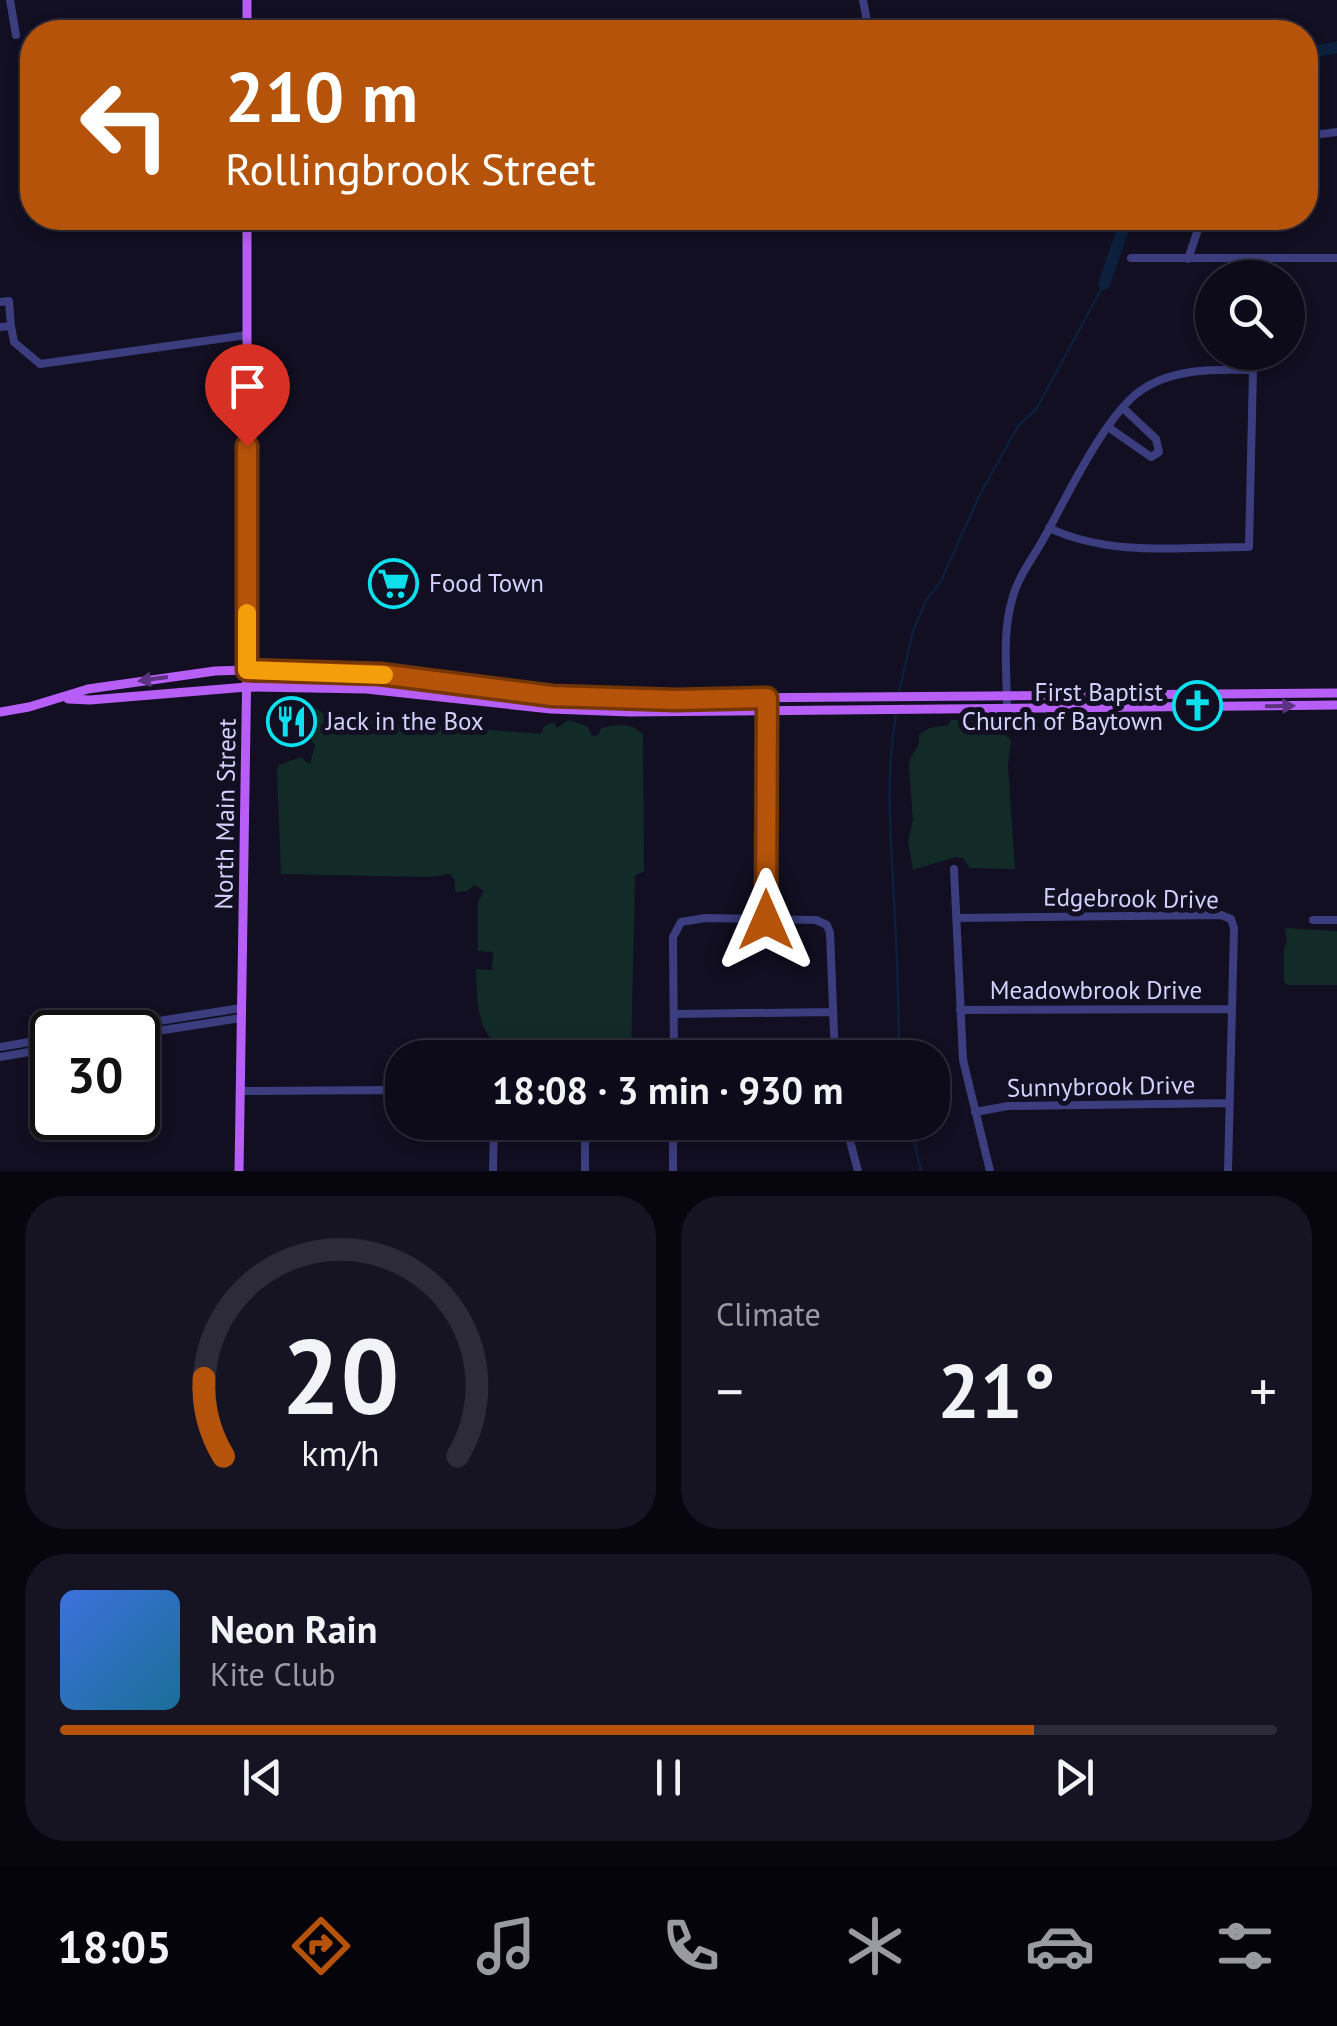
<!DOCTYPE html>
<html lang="en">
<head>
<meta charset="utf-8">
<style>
  body { margin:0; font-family:"PT Sans",sans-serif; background:#161422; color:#f1f3f6; height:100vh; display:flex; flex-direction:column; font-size:38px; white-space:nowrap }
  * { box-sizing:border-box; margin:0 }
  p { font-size:32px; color:#9a9ba2 }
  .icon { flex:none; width:55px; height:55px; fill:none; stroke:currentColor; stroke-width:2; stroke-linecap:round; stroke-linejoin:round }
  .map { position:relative; height:1171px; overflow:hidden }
  .panel { display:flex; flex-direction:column; gap:25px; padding:25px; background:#07060e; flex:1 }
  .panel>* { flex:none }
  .top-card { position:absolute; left:20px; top:20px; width:1298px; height:210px; border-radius:40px; box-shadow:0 5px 15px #0003,0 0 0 2px #2d2b38; background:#b45309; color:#fff; overflow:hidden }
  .buttons { position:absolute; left:1195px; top:260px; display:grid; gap:20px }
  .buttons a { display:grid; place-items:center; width:110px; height:110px; border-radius:50%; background:#0d0b19; box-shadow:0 5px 15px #0003,0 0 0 2px #2d2b38; font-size:50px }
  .speed { position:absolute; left:30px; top:1010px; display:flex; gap:20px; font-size:50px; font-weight:700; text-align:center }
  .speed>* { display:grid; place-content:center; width:130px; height:130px; border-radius:50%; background:#0d0b19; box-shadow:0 5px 15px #0003,0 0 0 2px #2d2b38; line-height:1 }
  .speed .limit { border:5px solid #111; border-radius:15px; background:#fff; color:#111 }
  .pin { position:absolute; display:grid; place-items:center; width:85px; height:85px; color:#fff; margin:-102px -42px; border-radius:50% 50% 50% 0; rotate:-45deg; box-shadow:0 0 10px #0007 }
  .pin .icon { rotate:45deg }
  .me { position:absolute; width:110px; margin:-55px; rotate:0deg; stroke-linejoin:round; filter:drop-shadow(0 0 8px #0008) }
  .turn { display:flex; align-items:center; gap:35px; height:210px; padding:0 40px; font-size:45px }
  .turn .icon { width:130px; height:130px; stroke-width:2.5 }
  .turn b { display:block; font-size:70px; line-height:85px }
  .big { font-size:75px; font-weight:600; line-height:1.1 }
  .panel .tile { flex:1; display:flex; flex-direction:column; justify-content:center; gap:15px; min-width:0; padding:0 35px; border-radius:40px; background:#161422 }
  .panel .dial { align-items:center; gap:0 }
  .dial svg { height:260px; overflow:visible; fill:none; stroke:#2d2b38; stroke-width:7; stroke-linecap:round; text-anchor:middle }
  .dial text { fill:#f1f3f6; stroke:none }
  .song { display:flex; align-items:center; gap:30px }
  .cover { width:120px; height:120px; border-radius:15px; background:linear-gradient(135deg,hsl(220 70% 55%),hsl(200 70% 35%)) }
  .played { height:10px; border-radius:5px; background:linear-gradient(90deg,#b45309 80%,#2d2b38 80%) }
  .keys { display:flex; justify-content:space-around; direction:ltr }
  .heat { display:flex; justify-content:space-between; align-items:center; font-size:55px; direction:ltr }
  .panel .tiles { flex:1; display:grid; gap:25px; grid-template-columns:1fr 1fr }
  .tile:last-child { grid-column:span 2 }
  .trip { position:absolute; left:385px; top:1040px; width:565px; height:100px; border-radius:40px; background:#0d0b19; box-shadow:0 5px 15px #0003,0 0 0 2px #2d2b38; font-weight:600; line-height:100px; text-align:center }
  .menu { display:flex; height:160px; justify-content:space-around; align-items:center; background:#05040a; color:#9a9ba2 }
  .menu .icon { width:70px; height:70px }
  .menu .selected { color:#b45309 }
  .menu b { font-size:45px; color:#f1f3f6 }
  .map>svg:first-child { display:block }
  .green { fill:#122b29 }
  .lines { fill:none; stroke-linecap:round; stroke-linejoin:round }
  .stream { stroke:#0c203d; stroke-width:2.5 }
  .river { stroke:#0c203d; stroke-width:12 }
  .minor { stroke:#3c3d7e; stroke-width:8 }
  .major { stroke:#b75ef6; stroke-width:9 }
  .oneway { fill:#5c3381 }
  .route-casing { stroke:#753606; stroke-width:25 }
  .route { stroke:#b45309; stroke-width:18 }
  .slow { stroke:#f59e0b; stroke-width:18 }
  .labels { text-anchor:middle; stroke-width:10; stroke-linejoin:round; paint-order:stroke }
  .poi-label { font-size:25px; fill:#d4d1fd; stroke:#110f21; text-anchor:start }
  .street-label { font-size:25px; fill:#d4d1fd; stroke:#110f21 }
</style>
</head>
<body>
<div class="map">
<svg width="1337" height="1171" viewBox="0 0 1337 1171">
  <rect width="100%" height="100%" fill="#110f21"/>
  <path class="green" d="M 315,707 L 328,717 L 541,734 L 544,726 L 554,722 L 557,728 L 568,720 L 587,726 L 592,736 L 598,735 L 601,728 C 617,725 630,722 643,734 L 644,872 L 635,875 L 631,1057 C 607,1058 513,1057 497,1044 C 475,1027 477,993 476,969 L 492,970 L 493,952 L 478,951 L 478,901 L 484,891 L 475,885 L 467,891 L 455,892 L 455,881 L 450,874 L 429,877 L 281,874 L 277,770 L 279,765 L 300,757 L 310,764 L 315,745 L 305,732 L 310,711 Z
    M 975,718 L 989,721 L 1011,740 L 1008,765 L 1015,869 L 970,868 L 963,858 L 956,857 L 913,870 L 908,840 L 913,820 L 909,768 L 910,759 L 919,744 L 919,735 L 929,728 L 949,725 L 951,720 L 961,720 L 969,727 Z
    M 1285,928 L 1337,931 L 1337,985 L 1288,985 L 1284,982 L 1284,949 L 1287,941 Z"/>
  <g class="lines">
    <path class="stream" d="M 899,692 L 913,631 L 927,599 L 941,581 L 979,496 L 1018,426 L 1037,408 L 1104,284
      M 896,715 C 885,778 891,838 894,901 C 897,953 899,1005 899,1058
      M 910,1122 L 921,1171"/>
    <path class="river" d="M 1305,54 L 1337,47
      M 1104,284 L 1127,218"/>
    <path class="minor" d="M 10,0 L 16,35
      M 863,0 L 869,32
      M 1305,136 L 1337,132
      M 1131,258 L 1337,258
      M 1188,259 L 1202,218
      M 0,302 L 9,301 L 11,326 L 0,327
      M 11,326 L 14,342 L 40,364 L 247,335
      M 1108,427 L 1151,457 L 1159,452 L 1156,439 L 1123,408
      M 1007,708 C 1007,672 1002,634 1012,600 C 1017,578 1033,558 1044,538 C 1066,498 1101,424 1135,395 C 1167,368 1214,369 1253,370 L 1249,547 C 1182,547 1111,557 1049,528
      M 954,869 L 963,1060 L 990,1171
      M 958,918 L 1221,915 L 1231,919 L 1234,928 L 1228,1171
      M 766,920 L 767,699
      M 1313,920 L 1337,920
      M 960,1010 L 1232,1009
      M 674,1014 L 833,1012
      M 89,1032 L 241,1008
      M 138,1034 L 241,1018
      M 0,1047 L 52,1038
      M 0,1057 L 52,1048
      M 674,1058 L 673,937 L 681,922 L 705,918 L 816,920 L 827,925 L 830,933 L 835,1058
      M 240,1091 L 391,1090 L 402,1094
      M 975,1112 L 1008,1106 L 1229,1103
      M 585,1122 L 585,1171
      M 845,1122 L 858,1171
      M 493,1171 L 494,1122
      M 673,1171 L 673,1122"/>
    <path class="major" d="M 247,32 L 247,0
      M 68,699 L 90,700 L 247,687 L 366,689 L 551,709 L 630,712 L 1337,705
      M 0,712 L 29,707 L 88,689 L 215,671 L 247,670 L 380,674 L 551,697 L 629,699 L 1337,693
      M 239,1171 L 247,659 L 247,218"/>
  </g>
  <defs><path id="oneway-solid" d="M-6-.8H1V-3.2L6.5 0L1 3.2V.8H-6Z" transform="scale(2.5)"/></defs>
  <g class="oneway">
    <use href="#oneway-solid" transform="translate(153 679) rotate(172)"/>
    <use href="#oneway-solid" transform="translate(1280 706) rotate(-1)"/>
  </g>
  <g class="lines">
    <defs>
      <path id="route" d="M 247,446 L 247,670 L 380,674 L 552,696 L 676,700 L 767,698 L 766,920"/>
    </defs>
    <use href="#route" class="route-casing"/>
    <use href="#route" class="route"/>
    <path class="slow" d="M 247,613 L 247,670 L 384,675"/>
  </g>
  <defs>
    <symbol id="supermarket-ring" viewBox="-11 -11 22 22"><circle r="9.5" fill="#110f21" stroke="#0de0ed" stroke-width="1.5"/><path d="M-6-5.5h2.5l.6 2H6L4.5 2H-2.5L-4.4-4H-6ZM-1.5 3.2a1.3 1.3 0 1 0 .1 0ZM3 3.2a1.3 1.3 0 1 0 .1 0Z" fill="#0de0ed"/></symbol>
    <symbol id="church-ring" viewBox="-11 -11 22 22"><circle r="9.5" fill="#110f21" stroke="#0de0ed" stroke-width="1.5"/><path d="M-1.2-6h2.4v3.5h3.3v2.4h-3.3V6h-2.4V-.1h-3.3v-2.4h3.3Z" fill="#0de0ed"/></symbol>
    <symbol id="restaurant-ring" viewBox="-11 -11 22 22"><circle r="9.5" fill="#110f21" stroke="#0de0ed" stroke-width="1.5"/><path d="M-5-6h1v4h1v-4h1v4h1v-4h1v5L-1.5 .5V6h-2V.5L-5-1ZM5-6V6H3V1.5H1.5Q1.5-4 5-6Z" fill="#0de0ed"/></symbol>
  </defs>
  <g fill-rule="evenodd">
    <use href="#supermarket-ring" x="366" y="556" width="55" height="55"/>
    <use href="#church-ring" x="1170" y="678" width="55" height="55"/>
    <use href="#restaurant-ring" x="264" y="694" width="55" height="55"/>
  </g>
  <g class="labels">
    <g class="poi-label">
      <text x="429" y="592">Food Town</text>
      <text x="1163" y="701" text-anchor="end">First Baptist<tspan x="1163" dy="29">Church of Baytown</tspan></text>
      <text x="326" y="730">Jack in the Box</text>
    </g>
    <g class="street-label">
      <text transform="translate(225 814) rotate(-89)" y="9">North Main Street</text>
      <text transform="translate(1131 898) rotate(1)" y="9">Edgebrook Drive</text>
      <text x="1096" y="999">Meadowbrook Drive</text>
      <text transform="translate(1101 1086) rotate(-1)" y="9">Sunnybrook Drive</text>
    </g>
  </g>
</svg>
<div class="buttons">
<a><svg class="icon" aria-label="search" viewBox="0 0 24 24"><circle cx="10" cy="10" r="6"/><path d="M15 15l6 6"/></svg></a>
</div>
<div class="speed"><div class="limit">30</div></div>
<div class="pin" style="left:247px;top:446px;background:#d93025"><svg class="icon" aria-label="arrive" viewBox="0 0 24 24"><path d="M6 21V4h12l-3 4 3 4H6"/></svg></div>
<svg class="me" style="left:766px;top:920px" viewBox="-20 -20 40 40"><path d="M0-17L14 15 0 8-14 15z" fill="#b45309" stroke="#fff" stroke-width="4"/></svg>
<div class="trip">18:08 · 3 min · 930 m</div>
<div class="top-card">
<div class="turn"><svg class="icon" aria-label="left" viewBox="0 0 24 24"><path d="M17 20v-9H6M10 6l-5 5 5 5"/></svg><div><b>210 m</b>Rollingbrook Street</div></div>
</div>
</div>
<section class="panel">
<div class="tiles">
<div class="tile dial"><svg viewBox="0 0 100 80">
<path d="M14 69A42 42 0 1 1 86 69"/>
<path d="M14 69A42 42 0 0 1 8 45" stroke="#b45309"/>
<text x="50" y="56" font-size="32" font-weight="700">20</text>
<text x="50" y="72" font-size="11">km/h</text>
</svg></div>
<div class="tile"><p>Climate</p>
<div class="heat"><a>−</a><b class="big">21°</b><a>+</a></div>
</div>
<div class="tile">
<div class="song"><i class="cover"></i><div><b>Neon Rain</b><p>Kite Club</p></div></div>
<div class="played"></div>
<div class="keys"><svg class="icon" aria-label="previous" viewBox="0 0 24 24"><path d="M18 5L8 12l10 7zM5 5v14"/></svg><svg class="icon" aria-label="pause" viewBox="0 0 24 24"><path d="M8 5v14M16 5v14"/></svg><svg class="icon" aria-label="next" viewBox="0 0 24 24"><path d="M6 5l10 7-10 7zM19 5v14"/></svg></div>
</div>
</div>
</section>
<nav class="menu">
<b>18:05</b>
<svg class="icon selected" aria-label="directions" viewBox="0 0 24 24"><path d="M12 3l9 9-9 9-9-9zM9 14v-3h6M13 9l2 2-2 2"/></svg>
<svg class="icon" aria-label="music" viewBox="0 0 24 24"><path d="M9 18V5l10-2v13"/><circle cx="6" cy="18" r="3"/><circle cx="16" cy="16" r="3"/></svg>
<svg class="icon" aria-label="phone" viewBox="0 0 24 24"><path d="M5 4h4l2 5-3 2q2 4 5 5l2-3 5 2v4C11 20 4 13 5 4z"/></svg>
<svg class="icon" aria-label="climate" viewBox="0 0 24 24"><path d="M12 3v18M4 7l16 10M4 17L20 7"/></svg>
<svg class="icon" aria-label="car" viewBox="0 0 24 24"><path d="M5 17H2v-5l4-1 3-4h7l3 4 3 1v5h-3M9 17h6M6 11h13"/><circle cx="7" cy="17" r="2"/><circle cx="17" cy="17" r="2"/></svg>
<svg class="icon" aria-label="filters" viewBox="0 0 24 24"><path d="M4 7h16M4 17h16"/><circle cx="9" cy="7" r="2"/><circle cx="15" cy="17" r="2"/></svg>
</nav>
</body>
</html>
